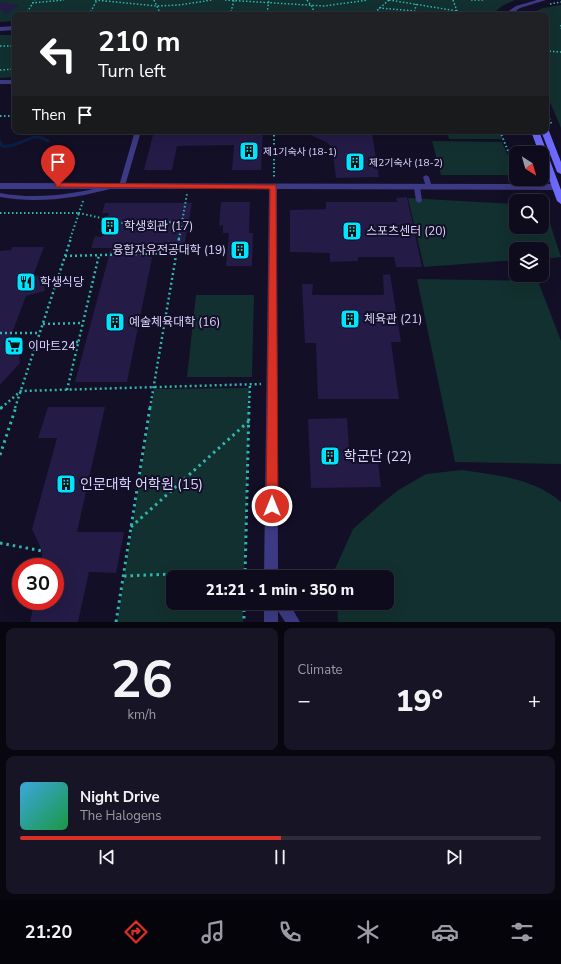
<!DOCTYPE html>
<html lang="en">
<head>
<meta charset="utf-8">
<style>
  body { margin:0; font-family:"Nunito Sans","Noto Sans KR",sans-serif; background:#171425; color:#f1f3f6; height:100vh; display:flex; flex-direction:column; font-size:15px; white-space:nowrap }
  * { box-sizing:border-box; margin:0 }
  p { font-size:13px; color:#9b9ba3 }
  .icon { flex:none; width:22px; height:22px; fill:none; stroke:currentColor; stroke-width:2; stroke-linecap:round; stroke-linejoin:round }
  .map { position:relative; height:622px; overflow:hidden }
  .side { display:flex; flex-direction:column; gap:6px; padding:6px; background:#08060f; flex:1 }
  .side>* { flex:none }
  .hud { position:absolute; left:12px; top:12px; width:537px; height:122px; border-radius:8px; box-shadow:0 4px 16px #0002,0 0 0 1px #2e2b3b; background:#202124; color:#fff; overflow:hidden }
  .needle { width:26px; rotate:143deg }
  .tools { position:absolute; left:509px; top:146px; display:grid; gap:8px }
  .tools a { display:grid; place-items:center; width:40px; height:40px; border-radius:8px; background:#0e0b1c; box-shadow:0 4px 16px #0002,0 0 0 1px #2e2b3b; font-size:20px }
  .speed { position:absolute; left:12px; top:558px; display:flex; gap:8px; font-size:20px; font-weight:700; text-align:center }
  .speed>* { display:grid; place-content:center; width:52px; height:52px; border-radius:50%; background:#0e0b1c; box-shadow:0 4px 16px #0002,0 0 0 1px #2e2b3b; line-height:1 }
  .speed .limit { border:6px solid #d22; background:#fff; color:#111 }
  .pin { position:absolute; display:grid; place-items:center; width:34px; height:34px; color:#fff; margin:-41px -17px; border-radius:50% 50% 50% 0; rotate:-45deg; box-shadow:0 0 4px #0007 }
  .pin .icon { rotate:45deg }
  .me { position:absolute; width:44px; margin:-22px; rotate:0deg; stroke-linejoin:round; filter:drop-shadow(0 0 3px #0008) }
  .turn { display:flex; align-items:center; gap:14px; height:84px; padding:0 20px; font-size:18px }
  .turn .icon { width:52px; height:52px; stroke-width:2.5 }
  .turn b { display:block; font-size:28px; line-height:34px }
  .then { display:flex; align-items:center; height:38px; padding:0 20px; background:#0003; gap:8px; font-size:15px }
  .big { font-size:30px; font-weight:800; line-height:1.1 }
  .side .tile { flex:1; display:flex; flex-direction:column; justify-content:center; gap:6px; min-width:0; padding:0 14px; border-radius:8px; background:#171425 }
  .side .dial { align-items:center; gap:0 }
  .dial b { font-size:52px; line-height:1 }
  .song { display:flex; align-items:center; gap:12px }
  .cover { width:48px; height:48px; border-radius:6px; background:linear-gradient(135deg,hsl(200 70% 55%),hsl(140 70% 35%)) }
  .played { height:4px; border-radius:2px; background:linear-gradient(90deg,#d93025 50%,#2e2b3b 50%) }
  .keys { display:flex; justify-content:space-around; direction:ltr }
  .heat { display:flex; justify-content:space-between; align-items:center; font-size:22px; direction:ltr }
  .side .tiles { flex:1; display:grid; gap:6px; grid-template-columns:1fr 1fr }
  .tile:last-child { grid-column:span 2 }
  .trip { position:absolute; left:166px; top:570px; width:228px; height:40px; border-radius:8px; background:#0e0b1c; box-shadow:0 4px 16px #0002,0 0 0 1px #2e2b3b; font-weight:800; line-height:40px; text-align:center }
  .dock { display:flex; height:64px; justify-content:space-around; align-items:center; background:#06040b; color:#9b9ba3 }
  .dock .icon { width:28px; height:28px }
  .dock .on { color:#d93025 }
  .dock b { font-size:18px; color:#f1f3f6 }
  .map>svg:first-child { display:block }
  .green { fill:#12302f }
  .lines { fill:none; stroke-linecap:round; stroke-linejoin:round }
  .stream { stroke:#0a1f44; stroke-width:3 }
  .building { fill:#241b47 }
  .path-far3 { stroke:#2fb8b0; stroke-width:1.5; stroke-dasharray:1.5 2; stroke-linecap:butt }
  .path-far2 { stroke:#2fb8b0; stroke-width:2; stroke-dasharray:1.5 2.5; stroke-linecap:butt }
  .path-far1 { stroke:#2fb8b0; stroke-width:2.5; stroke-dasharray:2 3; stroke-linecap:butt }
  .path { stroke:#2fb8b0; stroke-width:3; stroke-dasharray:2.5 4; stroke-linecap:butt }
  .service { fill:#3d3a85; fill-rule:evenodd }
  .minor { fill:#3d3a85; fill-rule:evenodd }
  .tertiary { fill:#3d3a85; fill-rule:evenodd }
  .secondary { fill:#6f6bff; fill-rule:evenodd }
  .route { fill:#d93025; stroke:#8d1f18 }
  .labels { text-anchor:middle; stroke-width:4; stroke-linejoin:round; paint-order:stroke }
  .far-poi-label { font-size:10px; fill:#d9d4ff; stroke:#130f26; text-anchor:start }
  .poi-label { font-size:12px; fill:#d9d4ff; stroke:#130f26; text-anchor:start }
  .near-poi-label { font-size:14px; fill:#d9d4ff; stroke:#130f26; text-anchor:start }
</style>
</head>
<body>
<div class="map">
<svg width="561" height="622" viewBox="0 0 561 622">
  <rect width="100%" height="100%" fill="#130f26"/>
  <path class="green" d="M 0,0 L 515,0 L 502,6 L 491,15 L 344,15 L 298,12 L 232,12 L 160,15 L 15,15 L 15,21 L 0,22 Z
    M 561,5 L 561,128 L 546,93 L 546,15 L 527,15 L 543,8 Z
    M 0,35 L 15,35 L 15,77 L 0,78 Z
    M 447,131 L 499,131 L 503,139 L 449,139 Z
    M 432,141 L 502,142 L 516,175 L 441,175 Z
    M 408,198 L 516,204 L 516,227 L 542,227 L 542,205 L 544,205 L 561,257 L 542,259 L 542,249 L 516,249 L 516,260 L 424,267 Z
    M 417,279 L 538,281 L 561,341 L 561,464 L 455,462 Z
    M 196,295 L 254,295 L 252,377 L 187,377 Z
    M 250,388 L 244,577 L 173,577 L 173,603 L 243,603 L 243,622 L 117,622 L 154,389 Z
    M 462,470 C 496,475 534,478 561,502 L 561,622 L 338,622 L 337,603 L 387,603 L 387,577 L 336,577 L 335,569 L 353,529 L 381,504 L 397,491 L 426,474 Z"/>
  <g class="lines">
    <path class="stream" d="M 0,142 L 2,146 C 19,149 33,129 48,141"/>
  </g>
  <path class="building" d="M 0,2 L 19,5 L 6,14 L 0,10 Z
    M 154,131 L 263,131 L 261,170 L 232,170 L 234,145 L 177,146 L 172,170 L 144,170 Z
    M 302,131 L 372,133 L 379,177 L 336,178 L 332,147 L 326,142 Z
    M 407,197 L 422,267 L 396,267 L 394,257 L 358,257 L 358,261 L 330,262 L 330,253 L 290,252 L 290,210 L 326,209 L 326,202 L 397,202 L 396,198 Z
    M 221,202 L 250,202 L 249,233 L 253,233 L 252,266 L 226,266 L 229,233 L 223,233 L 223,225 L 219,226 Z
    M 105,203 L 192,203 L 184,248 L 154,248 L 127,382 L 75,382 L 111,248 L 91,248 L 95,236 L 102,237 L 109,213 L 102,213 Z
    M 12,247 L 44,247 L 33,276 L 42,275 L 45,291 L 26,296 L 8,344 L 17,343 L 20,363 L 0,385 L 0,251 L 11,250 Z
    M 390,274 L 401,342 L 391,342 L 399,399 L 318,399 L 316,343 L 305,343 L 302,284 L 313,284 L 312,295 L 384,295 L 383,275 Z
    M 48,407 L 105,407 L 77,532 L 124,532 L 116,573 L 89,572 L 78,622 L 30,622 L 35,601 L 55,601 L 55,567 L 42,567 L 42,551 L 32,529 L 57,438 L 38,438 Z
    M 347,418 L 350,462 L 378,461 L 381,487 L 311,488 L 308,419 Z"/>
  <g class="lines">
    <path class="path-far3" d="M 95,0 L 157,6 L 179,5 L 212,0
      M 154,0 L 161,15
      M 225,0 L 324,6 L 368,0
      M 307,0 L 313,8 L 313,13
      M 389,0 L 457,11
      M 453,0 L 457,11 L 465,15
      M 471,0 L 485,0
      M 32,3 L 64,0
      M 550,4 L 561,2
      M 379,8 L 415,11 L 416,4
      M 231,12 L 234,0
      M 267,13 L 269,0
      M 25,15 L 35,0
      M 89,15 L 97,0
      M 372,15 L 389,0
      M 561,25 L 561,29
      M 0,46 L 15,46
      M 546,51 L 561,52
      M 0,70 L 15,69"/>
    <path class="path-far2" d="M 546,111 L 552,125
      M 0,116 L 15,116
      M 274,131 L 274,178
      M 500,131 L 516,171
      M 83,201 L 79,213 L 123,223 L 182,222
      M 0,213 L 79,213 L 70,239
      M 179,239 L 187,194"/>
    <path class="path-far1" d="M 65,256 L 176,253
      M 43,324 L 83,323
      M 0,333 L 40,333
      M 36,344 L 78,342
      M 67,390 L 99,255
      M 1,408 L 21,391 L 261,384
      M 15,408 L 71,238
      M 150,408 L 179,238
      M 249,408 L 250,384"/>
    <path class="path" d="M 0,409 L 2,407
      M 0,455 L 16,407
      M 131,527 L 249,421
      M 0,543 L 42,551
      M 124,576 L 245,571
      M 245,577 L 249,407
      M 244,603 L 244,622
      M 116,622 L 150,407"/>
    <path class="service" d="M 0,80 L 15,80 L 15,84 L 0,84 Z
      M 135,131 L 141,131 L 125,186 L 122,188 L 119,186 Z
      M 426,175 L 429,177 L 432,187 L 431,188 L 429,189 L 426,187 L 423,177 Z
      M 112,185 L 114,186 L 114,188 C 76,198 39,204 0,197 L 0,193 C 38,200 74,194 112,185 Z
      M 417,185 L 420,187 L 422,201 L 419,203 L 416,201 L 414,187 Z"/>
    <path class="minor" d="M 0,183 L 555,184 L 559,187 L 555,190 L 277,189 L 278,577 L 264,577 L 269,189 L 0,189 Z
      M 264,603 L 289,603 L 300,622 L 285,622 L 278,611 L 278,622 L 264,622 Z"/>
    <path class="tertiary" d="M 537,0 L 546,0 L 520,8 L 510,15 L 503,15 L 516,6 Z
      M 15,26 L 15,30 L 0,31 L 0,27 Z"/>
    <path class="secondary" d="M 546,129 L 549,131 L 561,162 L 561,174 L 557,172 L 541,131 L 546,131 Z
      M 531,131 L 539,131 L 561,190 L 561,204 L 557,201 L 542,160 L 542,153 L 539,153 Z"/>
  </g>
  <path class="route" d="M 58,183 L 276,185 L 278,506 L 276,510 L 272,511 L 268,510 L 266,506 L 270,189 L 56,187 L 55,186 Z"/>
  <defs>
    <symbol id="building-square" viewBox="-11 -11 22 22"><rect x="-9" y="-9" width="18" height="18" rx="4" fill="#00e5ff" stroke="#130f26"/><path d="M-4-6H4V6H1V3H-1V6H-4ZM-2.5-4.3h1.7v1.8h-1.7ZM.8-4.3h1.7v1.8H.8ZM-2.5-1h1.7V.8h-1.7ZM.8-1h1.7V.8H.8Z" fill="#111"/></symbol>
    <symbol id="restaurant-square" viewBox="-11 -11 22 22"><rect x="-9" y="-9" width="18" height="18" rx="4" fill="#00e5ff" stroke="#130f26"/><path d="M-5-6h1v4h1v-4h1v4h1v-4h1v5L-1.5 .5V6h-2V.5L-5-1ZM5-6V6H3V1.5H1.5Q1.5-4 5-6Z" fill="#111"/></symbol>
    <symbol id="supermarket-square" viewBox="-11 -11 22 22"><rect x="-9" y="-9" width="18" height="18" rx="4" fill="#00e5ff" stroke="#130f26"/><path d="M-6-5.5h2.5l.6 2H6L4.5 2H-2.5L-4.4-4H-6ZM-1.5 3.2a1.3 1.3 0 1 0 .1 0ZM3 3.2a1.3 1.3 0 1 0 .1 0Z" fill="#111"/></symbol>
  </defs>
  <g fill-rule="evenodd">
    <use href="#building-square" x="238" y="140" width="22" height="22"/>
    <use href="#building-square" x="344" y="151" width="22" height="22"/>
    <use href="#building-square" x="99" y="215" width="22" height="22"/>
    <use href="#building-square" x="341" y="220" width="22" height="22"/>
    <use href="#building-square" x="229" y="239" width="22" height="22"/>
    <use href="#restaurant-square" x="15" y="271" width="22" height="22"/>
    <use href="#building-square" x="339" y="308" width="22" height="22"/>
    <use href="#building-square" x="104" y="311" width="22" height="22"/>
    <use href="#supermarket-square" x="3" y="335" width="22" height="22"/>
    <use href="#building-square" x="319" y="445" width="22" height="22"/>
    <use href="#building-square" x="55" y="473" width="22" height="22"/>
  </g>
  <g class="labels">
    <g class="far-poi-label">
      <text x="263" y="155">제1기숙사 (18-1)</text>
      <text x="369" y="166">제2기숙사 (18-2)</text>
    </g>
    <g class="poi-label">
      <text x="124" y="230">학생회관 (17)</text>
      <text x="366" y="235">스포츠센터 (20)</text>
      <text x="226" y="254" text-anchor="end">융합자유전공대학 (19)</text>
      <text x="40" y="286">학생식당</text>
      <text x="364" y="323">체육관 (21)</text>
      <text x="129" y="326">예술체육대학 (16)</text>
      <text x="28" y="350">이마트24</text>
    </g>
    <g class="near-poi-label">
      <text x="344" y="461">학군단 (22)</text>
      <text x="80" y="489">인문대학 어학원 (15)</text>
    </g>
  </g>
</svg>
<div class="tools">
<a><svg class="needle" viewBox="-14 -14 28 28"><path d="M0-13l5 13h-10z" fill="#e53935"/><path d="M0 13l5-13h-10z" fill="#9b9ba3"/></svg></a>
<a><svg class="icon" aria-label="search" viewBox="0 0 24 24"><circle cx="10" cy="10" r="6"/><path d="M15 15l6 6"/></svg></a>
<a><svg class="icon" aria-label="layers" viewBox="0 0 24 24"><path d="M12 4l9 5-9 5-9-5zM3 14l9 5 9-5"/></svg></a>
</div>
<div class="speed"><div class="limit">30</div></div>
<div class="pin" style="left:58px;top:186px;background:#d93025"><svg class="icon" aria-label="arrive" viewBox="0 0 24 24"><path d="M6 21V4h12l-3 4 3 4H6"/></svg></div>
<svg class="me" style="left:272px;top:506px" viewBox="-20 -20 40 40"><circle r="17" fill="#d93025" stroke="#fff" stroke-width="3"/><path d="M0-11L8 9 0 5-8 9z" fill="#fff"/></svg>
<div class="trip">21:21 · 1 min · 350 m</div>
<div class="hud">
<div class="turn"><svg class="icon" aria-label="left" viewBox="0 0 24 24"><path d="M17 20v-9H6M10 6l-5 5 5 5"/></svg><div><b>210 m</b>Turn left</div></div>
<div class="then">Then<svg class="icon" aria-label="arrive" viewBox="0 0 24 24"><path d="M6 21V4h12l-3 4 3 4H6"/></svg></div>
</div>
</div>
<section class="side">
<div class="tiles">
<div class="tile dial"><b>26</b><p>km/h</p></div>
<div class="tile"><p>Climate</p>
<div class="heat"><a>−</a><b class="big">19°</b><a>+</a></div>
</div>
<div class="tile">
<div class="song"><i class="cover"></i><div><b>Night Drive</b><p>The Halogens</p></div></div>
<div class="played"></div>
<div class="keys"><svg class="icon" aria-label="previous" viewBox="0 0 24 24"><path d="M18 5L8 12l10 7zM5 5v14"/></svg><svg class="icon" aria-label="pause" viewBox="0 0 24 24"><path d="M8 5v14M16 5v14"/></svg><svg class="icon" aria-label="next" viewBox="0 0 24 24"><path d="M6 5l10 7-10 7zM19 5v14"/></svg></div>
</div>
</div>
</section>
<nav class="dock">
<b>21:20</b>
<svg class="icon on" aria-label="directions" viewBox="0 0 24 24"><path d="M12 3l9 9-9 9-9-9zM9 14v-3h6M13 9l2 2-2 2"/></svg>
<svg class="icon" aria-label="music" viewBox="0 0 24 24"><path d="M9 18V5l10-2v13"/><circle cx="6" cy="18" r="3"/><circle cx="16" cy="16" r="3"/></svg>
<svg class="icon" aria-label="phone" viewBox="0 0 24 24"><path d="M5 4h4l2 5-3 2q2 4 5 5l2-3 5 2v4C11 20 4 13 5 4z"/></svg>
<svg class="icon" aria-label="climate" viewBox="0 0 24 24"><path d="M12 3v18M4 7l16 10M4 17L20 7"/></svg>
<svg class="icon" aria-label="car" viewBox="0 0 24 24"><path d="M5 17H2v-5l4-1 3-4h7l3 4 3 1v5h-3M9 17h6M6 11h13"/><circle cx="7" cy="17" r="2"/><circle cx="17" cy="17" r="2"/></svg>
<svg class="icon" aria-label="filters" viewBox="0 0 24 24"><path d="M4 7h16M4 17h16"/><circle cx="9" cy="7" r="2"/><circle cx="15" cy="17" r="2"/></svg>
</nav>
</body>
</html>
